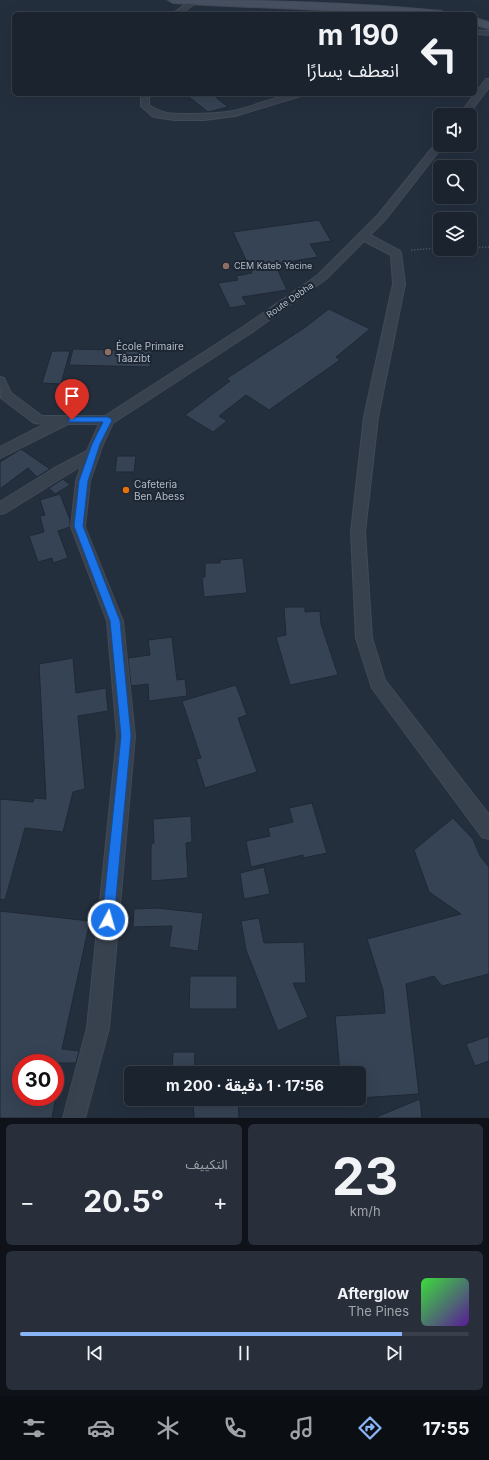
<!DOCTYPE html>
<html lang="ar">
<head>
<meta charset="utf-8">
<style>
  body { margin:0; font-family:Inter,"Noto Sans Arabic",sans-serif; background:#282f3a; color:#f1f3f6; direction:rtl; height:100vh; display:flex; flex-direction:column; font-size:15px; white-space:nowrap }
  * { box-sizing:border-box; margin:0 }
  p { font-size:13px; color:#a0a4aa }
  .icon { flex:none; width:22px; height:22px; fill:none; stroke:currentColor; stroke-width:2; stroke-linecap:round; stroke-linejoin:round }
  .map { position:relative; height:1118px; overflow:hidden; direction:ltr }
  .panel { display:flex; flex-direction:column; gap:6px; padding:6px; background:#0f1319; flex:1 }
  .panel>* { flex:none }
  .top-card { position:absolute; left:12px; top:12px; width:465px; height:84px; border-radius:6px; box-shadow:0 4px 16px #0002,0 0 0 1px #39404a; direction:rtl; background:#1b232e; color:#f1f3f6; overflow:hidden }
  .controls { position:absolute; left:433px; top:108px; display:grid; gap:8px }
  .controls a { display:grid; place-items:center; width:44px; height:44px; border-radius:6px; background:#1b232e; box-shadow:0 4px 16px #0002,0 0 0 1px #39404a; font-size:20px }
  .speed { position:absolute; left:12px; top:1054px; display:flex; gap:8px; font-size:20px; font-weight:700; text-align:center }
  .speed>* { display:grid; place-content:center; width:52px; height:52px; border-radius:50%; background:#1b232e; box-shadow:0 4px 16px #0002,0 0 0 1px #39404a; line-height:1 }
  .speed .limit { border:6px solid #d22; background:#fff; color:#111 }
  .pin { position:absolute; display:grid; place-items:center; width:34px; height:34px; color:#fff; margin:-41px -17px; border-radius:50% 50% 50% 0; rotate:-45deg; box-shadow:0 0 4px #0007 }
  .pin .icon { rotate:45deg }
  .me { position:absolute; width:44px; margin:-22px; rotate:6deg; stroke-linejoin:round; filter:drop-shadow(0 0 3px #0008) }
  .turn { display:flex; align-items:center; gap:14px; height:84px; padding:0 12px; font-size:18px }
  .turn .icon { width:52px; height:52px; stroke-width:2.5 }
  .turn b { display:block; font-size:28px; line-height:34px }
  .big { font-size:30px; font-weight:700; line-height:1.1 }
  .panel .widget { flex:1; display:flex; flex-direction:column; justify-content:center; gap:6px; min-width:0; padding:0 14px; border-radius:6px; background:#282f3a }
  .panel .dial { align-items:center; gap:0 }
  .dial b { font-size:52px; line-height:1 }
  .song { display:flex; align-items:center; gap:12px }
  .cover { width:48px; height:48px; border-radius:6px; background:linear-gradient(135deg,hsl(120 70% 55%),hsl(270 70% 35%)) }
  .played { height:4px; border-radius:2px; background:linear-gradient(90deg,#8ab4f8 85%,#39404a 85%) }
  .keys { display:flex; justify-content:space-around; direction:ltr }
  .heat { display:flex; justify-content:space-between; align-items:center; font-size:22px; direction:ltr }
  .panel .tiles { flex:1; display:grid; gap:6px; grid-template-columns:1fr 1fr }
  .widget:last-child { grid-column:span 2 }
  .trip { position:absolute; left:124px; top:1066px; width:242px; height:40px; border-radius:6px; background:#1b232e; box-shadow:0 4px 16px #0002,0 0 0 1px #39404a; font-weight:700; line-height:40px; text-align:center; direction:rtl }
  .tabs { display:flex; height:64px; justify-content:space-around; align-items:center; background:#0b0e12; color:#a0a4aa }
  .tabs .icon { width:28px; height:28px }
  .tabs .active { color:#8ab4f8 }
  .tabs b { font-size:18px; color:#f1f3f6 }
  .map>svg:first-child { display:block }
  .building { fill:#364354; stroke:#1f2835 }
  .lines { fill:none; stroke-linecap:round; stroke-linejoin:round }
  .street-casing { stroke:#414a57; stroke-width:2 }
  .secondary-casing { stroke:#414a57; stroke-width:2 }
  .path { stroke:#3f5557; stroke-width:1.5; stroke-dasharray:1.5 1.5; stroke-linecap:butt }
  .street { fill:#38414e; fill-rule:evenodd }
  .secondary { fill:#465061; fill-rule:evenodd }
  .route { fill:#1a73e8; stroke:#114b97 }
  .education-dot { fill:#8d6e63; stroke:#1d2633; stroke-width:1.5 }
  .food-dot { fill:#e8710a; stroke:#1d2633; stroke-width:1.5 }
  .labels { text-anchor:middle; stroke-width:4; stroke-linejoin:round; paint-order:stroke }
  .far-poi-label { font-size:9px; fill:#b4bcc9; stroke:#1d2633; text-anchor:start }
  .far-street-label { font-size:9px; fill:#b4bcc9; stroke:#1d2633 }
  .poi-label { font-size:10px; fill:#b4bcc9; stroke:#1d2633; text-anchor:start }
</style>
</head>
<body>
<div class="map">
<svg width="489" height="1118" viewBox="0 0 489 1118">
  <rect width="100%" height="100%" fill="#242f3e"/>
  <path class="building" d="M 185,94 L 212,94 L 228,107 L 208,112 Z
    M 319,220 L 331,241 L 310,244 L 318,257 L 275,264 L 287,290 L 242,297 L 247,305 L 230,308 L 218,283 L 238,280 L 236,276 L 252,273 L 233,232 Z
    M 329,309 L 370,329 L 336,357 L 340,360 L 269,410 L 246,395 L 219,416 L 227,421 L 213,432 L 185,415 L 230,381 L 226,379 L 304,328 Z
    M 73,349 L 152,351 L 150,367 L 69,365 Z
    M 52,351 L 70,351 L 61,384 L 42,383 Z
    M 21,449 L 50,469 L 37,477 L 28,468 L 0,489 L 0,462 Z
    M 117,456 L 136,456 L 134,472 L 115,472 Z
    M 63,479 L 70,485 L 55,494 L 49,488 Z
    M 60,494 L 70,520 L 70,527 L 58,531 L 68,558 L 53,563 L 52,558 L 38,562 L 29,536 L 44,532 L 40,516 L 45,515 L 40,500 Z
    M 243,558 L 247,593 L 204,597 L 202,577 L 205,577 L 205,563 L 220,563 L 220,560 Z
    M 284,607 L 305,607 L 305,612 L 320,611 L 321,624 L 338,675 L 290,685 L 276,637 L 286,635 Z
    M 172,637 L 177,680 L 185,679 L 187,696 L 149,701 L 148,684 L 131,686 L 128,658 L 150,655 L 148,640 Z
    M 73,658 L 76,693 L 106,688 L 108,711 L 78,716 L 85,789 L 73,792 L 63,832 L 25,828 L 5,900 L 0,899 L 0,799 L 33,802 L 34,798 L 46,799 L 39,664 Z
    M 236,685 L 247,715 L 238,718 L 257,772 L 205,788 L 196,759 L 201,758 L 182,701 Z
    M 312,803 L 327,853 L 303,858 L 303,855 L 251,867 L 246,841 L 270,836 L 268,828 L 293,822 L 289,808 Z
    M 191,816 L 192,842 L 186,843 L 188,878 L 151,881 L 151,844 L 154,843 L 153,819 Z
    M 453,818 L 473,839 L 480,856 L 489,867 L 489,974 L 442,986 L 434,976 L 406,984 L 419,1094 L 359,1098 L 359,1073 L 340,1073 L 335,1016 L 385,1013 L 383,990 L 367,939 L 461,914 L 429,892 L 414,850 Z
    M 264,867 L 270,894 L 244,899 L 240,873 Z
    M 156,908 L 203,913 L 198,951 L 169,947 L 172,926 L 133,927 L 134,909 Z
    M 0,911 L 90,921 L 62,1049 L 79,1051 L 76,1063 L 21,1063 L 21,1097 L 56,1097 L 52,1118 L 0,1118 Z
    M 259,918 L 264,943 L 304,942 L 306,983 L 293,983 L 308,1017 L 278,1031 L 246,950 L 241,921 Z
    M 190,976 L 237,976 L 237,1009 L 189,1009 Z
    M 489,1036 L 489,1061 L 475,1066 L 466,1044 Z
    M 173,1052 L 195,1052 L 194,1073 L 172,1073 Z
    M 238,1099 L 239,1118 L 194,1118 L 193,1103 Z
    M 420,1099 L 422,1118 L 374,1118 Z"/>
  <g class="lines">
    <defs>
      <path id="street" d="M 191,0 L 198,1 L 181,14 L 172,14 Z
        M 475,30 L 489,31 L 489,35 L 475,34 Z
        M 486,79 L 489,79 L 489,87 L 468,115 L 459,115 Z
        M 143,94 L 152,94 L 149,98 L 149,105 C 161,114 173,114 187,114 C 203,114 218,114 233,111 C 257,106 278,94 302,94 L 301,96 L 235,116 L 204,120 L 174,120 L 155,117 L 152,116 L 141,106 L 141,97 Z
        M 440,141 L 440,145 L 443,146 L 386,219 L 370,235 L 400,251 L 401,253 L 405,284 L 378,417 L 365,532 L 372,638 L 385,680 L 489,815 L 489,839 L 482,837 L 372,688 L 356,638 L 351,532 L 364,417 L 393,284 L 391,255 L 364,241 L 326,279 L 251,333 L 113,423 L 103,444 L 90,481 L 85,527 L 123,621 L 135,736 L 109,1028 L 85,1118 L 63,1118 L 87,1028 L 117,736 L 107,621 L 71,527 L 76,481 L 81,466 L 5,513 L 0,514 L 0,502 L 53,469 L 87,451 L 99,424 L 68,424 L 0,458 L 0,447 L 45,424 L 34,423 L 1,398 L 0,377 L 4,378 L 11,393 L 42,416 L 105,416 L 243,327 L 318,275 L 378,215 L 437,142 Z"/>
      <path id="secondary" d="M 168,0 C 259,0 351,2 442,11 L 447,14 L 410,14 L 206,5 L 173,3 Z
        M 475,18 L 489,22 L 489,29 L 475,25 Z"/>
    </defs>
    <use href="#street" class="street-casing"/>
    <use href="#secondary" class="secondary-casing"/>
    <path class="path" d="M 470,248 L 489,247
      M 411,250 L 440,248"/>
    <use href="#street" class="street"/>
    <use href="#secondary" class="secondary"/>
  </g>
  <path class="route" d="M 72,417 L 108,417 L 112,420 L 100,444 L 88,481 L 83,526 L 120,621 L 131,736 L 114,920 L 112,925 L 108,926 L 104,925 L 102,920 L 121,736 L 110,621 L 74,526 L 79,481 L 92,444 L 103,422 L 69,422 L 69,418 Z"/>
  <g class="education-dot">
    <circle cx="226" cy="266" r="4"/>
    <circle cx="108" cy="352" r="4"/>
  </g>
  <circle class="food-dot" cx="126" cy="490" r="4"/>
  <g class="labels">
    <g class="far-poi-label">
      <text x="234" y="269">CEM Kateb Yacine</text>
    </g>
    <g class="far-street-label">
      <text transform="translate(290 300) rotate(-35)" y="3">Route Debha</text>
    </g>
    <g class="poi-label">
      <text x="116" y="350">École Primaire<tspan x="116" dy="12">Tâazibt</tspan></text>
      <text x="134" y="488">Cafeteria<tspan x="134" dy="12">Ben Abess</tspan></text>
    </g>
  </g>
</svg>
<div class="controls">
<a><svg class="icon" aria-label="sound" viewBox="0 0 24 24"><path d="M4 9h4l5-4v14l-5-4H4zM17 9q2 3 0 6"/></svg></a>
<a><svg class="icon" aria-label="search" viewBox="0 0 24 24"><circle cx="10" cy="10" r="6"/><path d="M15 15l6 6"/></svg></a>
<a><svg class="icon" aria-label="layers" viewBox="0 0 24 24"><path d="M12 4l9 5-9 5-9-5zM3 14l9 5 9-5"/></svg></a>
</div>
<div class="speed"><div class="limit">30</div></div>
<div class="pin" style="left:72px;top:420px;background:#d93025"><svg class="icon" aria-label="arrive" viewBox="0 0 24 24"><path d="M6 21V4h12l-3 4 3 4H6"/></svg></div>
<svg class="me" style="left:108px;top:920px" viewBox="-20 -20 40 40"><circle r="17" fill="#1a73e8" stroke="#fff" stroke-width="3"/><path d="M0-11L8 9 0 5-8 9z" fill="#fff"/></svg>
<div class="trip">17:56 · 1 دقيقة · 200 m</div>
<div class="top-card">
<div class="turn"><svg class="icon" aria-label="left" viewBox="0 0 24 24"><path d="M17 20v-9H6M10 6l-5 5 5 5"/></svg><div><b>190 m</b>انعطف يسارًا</div></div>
</div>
</div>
<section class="panel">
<div class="tiles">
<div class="widget dial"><b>23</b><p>km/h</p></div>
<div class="widget"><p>التكييف</p>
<div class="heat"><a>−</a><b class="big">20.5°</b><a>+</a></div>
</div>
<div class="widget">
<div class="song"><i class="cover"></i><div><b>Afterglow</b><p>The Pines</p></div></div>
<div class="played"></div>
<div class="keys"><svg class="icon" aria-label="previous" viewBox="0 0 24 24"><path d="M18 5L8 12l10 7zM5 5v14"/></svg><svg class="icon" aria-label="pause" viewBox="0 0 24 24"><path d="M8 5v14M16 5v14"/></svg><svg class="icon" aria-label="next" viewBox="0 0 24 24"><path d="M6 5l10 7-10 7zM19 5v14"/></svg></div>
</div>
</div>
</section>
<nav class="tabs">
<b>17:55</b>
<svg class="icon active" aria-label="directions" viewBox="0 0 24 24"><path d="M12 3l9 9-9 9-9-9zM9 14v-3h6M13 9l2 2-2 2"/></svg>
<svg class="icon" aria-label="music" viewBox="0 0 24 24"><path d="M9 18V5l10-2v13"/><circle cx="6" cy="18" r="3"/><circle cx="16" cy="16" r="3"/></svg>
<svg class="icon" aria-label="phone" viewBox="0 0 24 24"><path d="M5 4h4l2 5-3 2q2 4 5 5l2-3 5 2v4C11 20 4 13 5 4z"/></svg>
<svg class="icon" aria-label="climate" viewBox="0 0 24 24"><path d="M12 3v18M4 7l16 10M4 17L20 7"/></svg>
<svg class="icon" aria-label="car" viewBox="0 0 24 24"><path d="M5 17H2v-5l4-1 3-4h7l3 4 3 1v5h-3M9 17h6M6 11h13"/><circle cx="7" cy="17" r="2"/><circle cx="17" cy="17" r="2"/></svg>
<svg class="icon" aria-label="filters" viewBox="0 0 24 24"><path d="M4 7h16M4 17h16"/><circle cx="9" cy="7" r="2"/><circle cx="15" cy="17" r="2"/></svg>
</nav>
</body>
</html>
